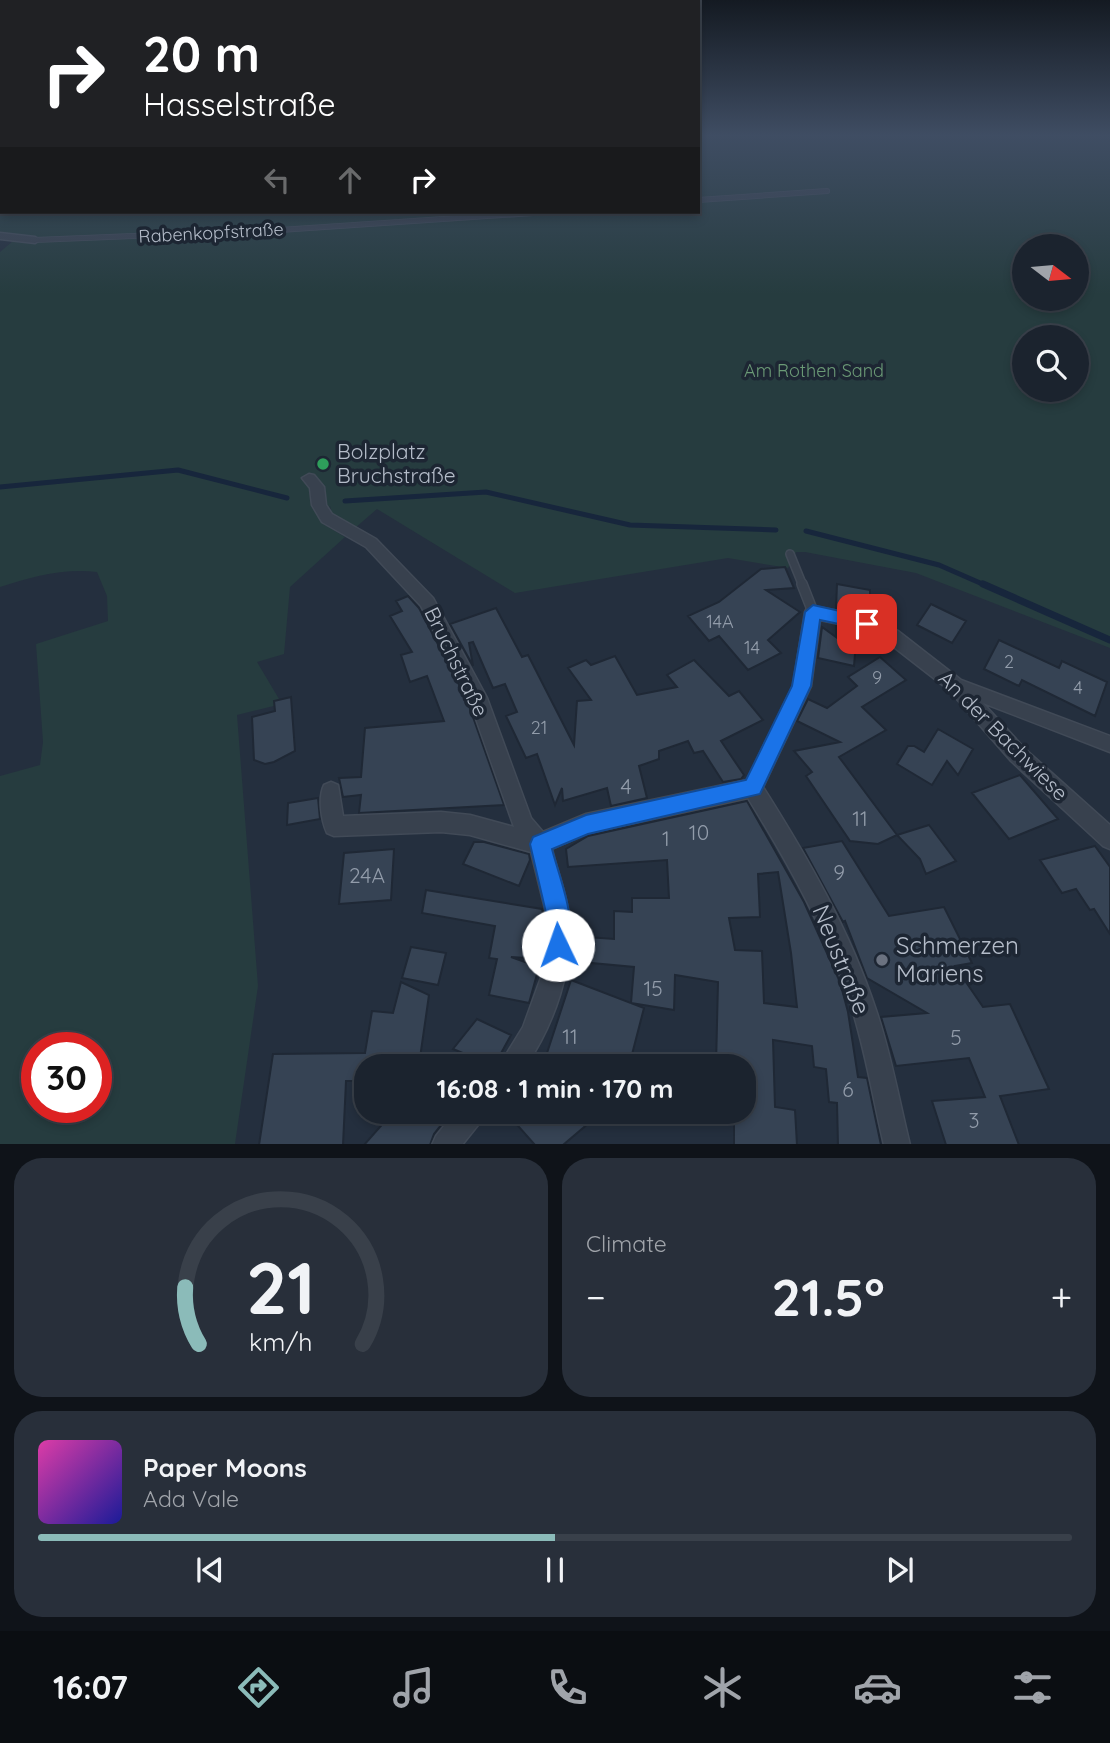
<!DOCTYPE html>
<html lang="en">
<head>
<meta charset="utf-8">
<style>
  body { margin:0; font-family:Quicksand,sans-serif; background:#282f3a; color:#f1f3f6; height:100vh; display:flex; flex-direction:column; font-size:26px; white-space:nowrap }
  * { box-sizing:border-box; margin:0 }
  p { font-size:23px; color:#a0a4aa }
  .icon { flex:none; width:38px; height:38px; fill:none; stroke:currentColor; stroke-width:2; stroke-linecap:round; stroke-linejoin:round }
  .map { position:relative; height:1144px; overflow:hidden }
  .details { display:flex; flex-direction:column; gap:14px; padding:14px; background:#0f1319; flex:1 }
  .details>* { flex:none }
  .top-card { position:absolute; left:0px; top:0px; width:700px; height:214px; box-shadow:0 4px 10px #0003,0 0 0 2px #39404a; background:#202124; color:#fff; overflow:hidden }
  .needle { width:46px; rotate:106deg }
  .buttons { position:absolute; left:1012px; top:234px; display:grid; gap:14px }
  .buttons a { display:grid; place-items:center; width:77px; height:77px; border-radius:50%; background:#1b232e; box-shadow:0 4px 10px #0003,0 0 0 2px #39404a; font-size:35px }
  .speed { position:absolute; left:21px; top:1032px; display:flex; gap:14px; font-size:35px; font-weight:700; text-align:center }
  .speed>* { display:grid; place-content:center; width:91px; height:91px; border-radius:50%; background:#1b232e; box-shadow:0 4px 10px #0003,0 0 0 2px #39404a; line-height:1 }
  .speed .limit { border:10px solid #d22; background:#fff; color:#111 }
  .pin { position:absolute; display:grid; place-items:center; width:60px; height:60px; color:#fff; margin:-30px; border-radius:14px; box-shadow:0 4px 10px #0006 }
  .me { position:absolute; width:77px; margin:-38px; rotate:357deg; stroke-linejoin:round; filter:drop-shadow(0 0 5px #0008) }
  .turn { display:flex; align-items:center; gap:24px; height:147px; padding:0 28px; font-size:32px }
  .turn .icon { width:91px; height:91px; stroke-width:2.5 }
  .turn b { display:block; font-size:49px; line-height:60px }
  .lanes { display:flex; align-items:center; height:66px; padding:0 28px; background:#0003; justify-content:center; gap:35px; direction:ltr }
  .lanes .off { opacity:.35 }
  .big { font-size:52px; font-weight:800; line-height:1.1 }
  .details .card { flex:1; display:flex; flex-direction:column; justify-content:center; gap:10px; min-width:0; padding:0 24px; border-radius:28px; background:#282f3a }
  .details .dial { align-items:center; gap:0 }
  .dial svg { height:182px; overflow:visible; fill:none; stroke:#39404a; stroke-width:7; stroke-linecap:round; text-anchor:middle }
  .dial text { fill:#f1f3f6; stroke:none }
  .song { display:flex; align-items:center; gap:21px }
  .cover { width:84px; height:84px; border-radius:10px; background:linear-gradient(135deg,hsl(320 70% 55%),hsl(240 70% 35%)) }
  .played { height:7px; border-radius:4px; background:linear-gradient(90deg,#8bbbb9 50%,#39404a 50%) }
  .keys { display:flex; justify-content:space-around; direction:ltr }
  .heat { display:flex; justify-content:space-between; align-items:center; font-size:38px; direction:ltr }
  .details .tiles { flex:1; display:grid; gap:14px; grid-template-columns:1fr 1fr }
  .card:last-child { grid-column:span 2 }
  .trip { position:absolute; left:354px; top:1054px; width:402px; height:70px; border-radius:28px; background:#1b232e; box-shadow:0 4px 10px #0003,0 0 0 2px #39404a; font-weight:800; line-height:70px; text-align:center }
  .menu { display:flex; height:112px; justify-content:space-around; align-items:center; background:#0b0e12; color:#a0a4aa }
  .menu .icon { width:49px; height:49px }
  .menu .selected { color:#8bbbb9 }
  .menu b { font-size:32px; color:#f1f3f6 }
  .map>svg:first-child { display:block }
  .green { fill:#263c3f; fill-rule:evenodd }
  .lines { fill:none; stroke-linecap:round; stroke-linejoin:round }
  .stream-far1 { stroke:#17263c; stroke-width:5 }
  .stream { stroke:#17263c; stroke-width:7 }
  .building { fill:#364354; stroke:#1f2835; stroke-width:2; fill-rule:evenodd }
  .service-far2-casing { stroke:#414a57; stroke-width:6 }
  .service-far1-casing { stroke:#414a57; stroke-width:10 }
  .service-casing { stroke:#414a57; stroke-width:12 }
  .minor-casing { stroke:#414a57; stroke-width:3 }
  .secondary-casing { stroke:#414a57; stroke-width:3 }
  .service-far2 { stroke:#38414e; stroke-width:4.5 }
  .service-far1 { stroke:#38414e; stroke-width:7 }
  .service { stroke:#38414e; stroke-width:9 }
  .minor { fill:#38414e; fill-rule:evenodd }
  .secondary { fill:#465061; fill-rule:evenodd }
  .route { fill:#1a73e8; stroke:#114b97; stroke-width:2 }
  .leisure-dot { fill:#2e9e5b; stroke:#1d2633; stroke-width:2.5 }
  .worship-dot { fill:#6b7280; stroke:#1d2633; stroke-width:2.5 }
  .labels { text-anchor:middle; stroke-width:7; stroke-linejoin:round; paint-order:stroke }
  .far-street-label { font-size:18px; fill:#b4bcc9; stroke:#1d2633 }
  .far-park-label { font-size:18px; fill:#6b9a76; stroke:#1d2633 }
  .number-label { font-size:18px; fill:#929caa }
  .poi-label { font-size:21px; fill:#b4bcc9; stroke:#1d2633; text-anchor:start }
  .street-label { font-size:21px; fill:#b4bcc9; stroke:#1d2633 }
  .near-number-label { font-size:21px; fill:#929caa }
  .near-poi-label { font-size:24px; fill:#b4bcc9; stroke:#1d2633; text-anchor:start }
  .near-street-label { font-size:24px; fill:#b4bcc9; stroke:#1d2633 }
</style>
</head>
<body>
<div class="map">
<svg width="1110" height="1145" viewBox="0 0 1110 1145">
  <rect width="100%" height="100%" fill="#242f3e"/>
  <path class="green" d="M 698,134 L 1110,134 L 1110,648 L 916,573 L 805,552 L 796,552 L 788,568 L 728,558 L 515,593 L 377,509 L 355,528 L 332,514 L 330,506 L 323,524 L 345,537 L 290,587 L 284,654 L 257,662 L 282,704 L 237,715 L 258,986 L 235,1144 L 0,1144 L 0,776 L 40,765 L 43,742 L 36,644 L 108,621 L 107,596 L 97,572 C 64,568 31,577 0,587 L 0,252 L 13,241 L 24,238 L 0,233 L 0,191 L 2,212 L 698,212 ZM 1024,247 L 1076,247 L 1076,299 L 1024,299 ZM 1024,338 L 1076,338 L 1076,390 L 1024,390 ZM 37,1048 L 96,1048 L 96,1108 L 37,1108 Z"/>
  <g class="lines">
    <path class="stream-far1" d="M 0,487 L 178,470 L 287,498
      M 345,501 L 486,492 L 630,525 L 776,530
      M 806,531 L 939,565 L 987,586"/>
    <path class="stream" d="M 983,584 L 1110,640"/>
  </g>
  <path class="building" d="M 785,567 L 794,588 L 766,590 L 800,612 L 768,640 L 781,653 L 748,670 L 719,636 L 709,641 L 688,616 L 719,602 L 761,569 Z
    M 837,584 L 870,590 L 870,612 L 836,608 Z
    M 408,596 L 419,608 L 467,700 L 504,805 L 359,813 L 361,795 L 343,797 L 339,778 L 361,777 L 365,728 L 444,721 L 427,676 L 410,682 L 401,655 L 412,652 L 390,616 L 402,611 L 396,601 Z
    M 931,604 L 966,621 L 952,643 L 917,625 Z
    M 496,608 L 522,657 L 528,655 L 574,745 L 577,701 L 591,700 L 568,668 L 586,660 L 591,665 L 615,656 L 637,695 L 677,687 L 667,675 L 694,660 L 729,696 L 739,691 L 763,720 L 721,741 L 744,775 L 741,779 L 723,782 L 703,751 L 694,753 L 688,741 L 659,751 L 659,759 L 639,766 L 647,798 L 611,806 L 607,788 L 563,801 L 562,788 L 555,805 L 537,754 L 526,758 L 506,716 L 517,712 L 505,684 L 493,688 L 473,642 L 469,643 L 473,666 L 450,624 Z
    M 836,626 L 857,630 L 854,666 L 818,658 L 822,627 L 836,637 Z
    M 999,640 L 1059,668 L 1062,661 L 1107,682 L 1095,716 L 1022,680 L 1019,686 L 984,669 Z
    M 880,657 L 906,680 L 862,707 L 886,730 L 839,757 L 897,835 L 878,844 L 850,841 L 806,776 L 812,772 L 794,751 L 840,742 L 797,721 L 808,699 L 827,708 L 857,686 L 848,677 Z
    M 291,697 L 295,751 L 274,762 L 265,764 L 254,760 L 252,717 L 275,711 L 274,701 Z
    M 938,729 L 973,749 L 958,775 L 947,761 L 932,785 L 897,764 L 908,746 L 914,746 L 924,752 Z
    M 1020,775 L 1058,819 L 1009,839 L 972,793 Z
    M 318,798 L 320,819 L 287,825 L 288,803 Z
    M 747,801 L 804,902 L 840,982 L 848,1012 L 858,1077 L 867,1078 L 881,1145 L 838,1145 L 837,1103 L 829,1102 L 826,1069 L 814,1067 L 812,1046 L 773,1040 L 775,1107 L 795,1110 L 797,1145 L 734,1145 L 734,1111 L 744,1111 L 744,1066 L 716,1066 L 718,982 L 675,975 L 674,1010 L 631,1003 L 634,967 L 570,961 L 572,936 L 614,939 L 614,911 L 632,912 L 632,898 L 669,898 L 667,860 L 568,867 L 566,849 L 588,836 ZM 778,872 L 791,953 L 797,1007 L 764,1003 L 762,951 L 735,950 L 729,918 L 760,917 L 758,874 Z
    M 929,825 L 956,861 L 926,874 L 920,859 L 897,835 Z
    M 842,841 L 889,916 L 944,907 L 972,963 L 955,966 L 983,1007 L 1010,1004 L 1049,1089 L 1000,1096 L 1019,1145 L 946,1145 L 932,1101 L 985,1097 L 969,1058 L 896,1066 L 881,1017 L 927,1013 L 867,978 L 845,921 L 843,922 L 803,848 Z
    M 474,842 L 484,842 L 529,854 L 530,860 L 519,886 L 463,864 Z
    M 1095,846 L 1110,867 L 1110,934 L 1094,909 L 1090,910 L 1076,889 L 1062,893 L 1040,860 Z
    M 394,849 L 391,900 L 339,904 L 344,853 Z
    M 426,890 L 542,909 L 544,917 L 541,959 L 511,957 L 539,967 L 529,1003 L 489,995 L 497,959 L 489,958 L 495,926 L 422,913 Z
    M 411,947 L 446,953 L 438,985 L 402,978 Z
    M 571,980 L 644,1008 L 629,1066 L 562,1066 L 546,1056 Z
    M 401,982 L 429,995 L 420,1058 L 411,1057 L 409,1066 L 366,1066 L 366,1081 L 346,1081 L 343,1145 L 259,1145 L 273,1054 L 365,1053 L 372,1011 L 393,1013 Z
    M 477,1019 L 511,1035 L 494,1066 L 453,1049 Z
    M 394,1111 L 452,1111 L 434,1134 L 430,1145 L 364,1145 Z
    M 505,1111 L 603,1111 L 563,1145 L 535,1145 Z"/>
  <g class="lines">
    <defs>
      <path id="service-far2" d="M 698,200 L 827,191
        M 35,240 L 280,230 L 548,212"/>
      <path id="service-far1" d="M 790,554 L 803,586"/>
      <path id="service" d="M 802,584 L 813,612"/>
      <path id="minor" d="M 0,233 L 35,237 L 40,240 L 35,243 L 0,239 Z
        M 309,474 L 314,475 L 324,487 L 326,505 L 332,514 L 376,539 L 433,598 L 487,698 L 531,818 L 543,832 L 586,814 L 747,780 L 793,686 L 805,612 L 807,608 L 813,606 L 873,618 L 898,631 L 961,680 L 1110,736 L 1110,752 L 983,703 L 1025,749 L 1110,825 L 1110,849 L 1103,846 L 1011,761 L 949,690 L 886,641 L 863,629 L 820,620 L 811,686 L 763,787 C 808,858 850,931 876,1010 C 891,1054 899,1100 910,1145 L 884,1145 C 873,1099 866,1053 852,1009 C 828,934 789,865 748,798 L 588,833 L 552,849 C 557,871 567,895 569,917 C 574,969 554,1024 526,1066 L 499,1066 L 523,1027 L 543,972 L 547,917 L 531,852 L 470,835 L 441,832 L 334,836 L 327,833 C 321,820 318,797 324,785 L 331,782 L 338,785 L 343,816 L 441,812 L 470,815 L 514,827 L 469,699 L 421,606 L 366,547 L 322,522 L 312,505 L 310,488 L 302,478 Z
        M 456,1111 L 486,1111 L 482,1120 L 462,1145 L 432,1145 L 436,1136 Z"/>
      <path id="secondary" d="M 0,182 L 2,182 L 2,190 L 0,190 Z"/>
    </defs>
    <use href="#service-far2" class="service-far2-casing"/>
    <use href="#service-far1" class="service-far1-casing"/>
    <use href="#service" class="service-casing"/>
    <use href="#minor" class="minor-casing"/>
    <use href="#secondary" class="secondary-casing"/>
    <use href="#service-far2" class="service-far2"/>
    <use href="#service-far1" class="service-far1"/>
    <use href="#service" class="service"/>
    <use href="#minor" class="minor"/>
    <use href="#secondary" class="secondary"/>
  </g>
  <linearGradient id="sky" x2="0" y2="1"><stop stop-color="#141a22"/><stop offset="0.46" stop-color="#3f4d63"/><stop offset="1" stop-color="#3f4d63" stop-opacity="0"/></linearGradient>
  <rect width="1110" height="294" fill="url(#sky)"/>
  <path class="route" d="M 813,605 L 867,617 L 873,619 L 876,624 L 873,628 L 867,630 L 820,620 L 811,686 L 760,794 L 588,834 L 552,849 C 560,880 579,923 566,953 L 558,956 L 550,953 L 547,945 L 547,917 L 530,844 L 533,837 L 586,815 L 746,780 L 792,686 L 805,612 Z"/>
  <circle class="leisure-dot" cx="323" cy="464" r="7"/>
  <circle class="worship-dot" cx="882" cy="960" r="7"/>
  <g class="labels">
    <g class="far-street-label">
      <text transform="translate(211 233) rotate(-3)" y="6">Rabenkopfstraße</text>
    </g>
    <g class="far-park-label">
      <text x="814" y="377">Am Rothen Sand</text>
    </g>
    <g class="number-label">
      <text x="720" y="628">14A</text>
      <text x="752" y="654">14</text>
      <text x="1009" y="668">2</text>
      <text x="877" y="684">9</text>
      <text x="1078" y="694">4</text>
      <text x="539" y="734">21</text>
    </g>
    <g class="poi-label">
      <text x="337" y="459">Bolzplatz<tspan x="337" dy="24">Bruchstraße</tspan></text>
    </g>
    <g class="street-label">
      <text transform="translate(456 662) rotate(64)" y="7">Bruchstraße</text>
      <text transform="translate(1003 736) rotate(45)" y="7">An der Bachwiese</text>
    </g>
    <g class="near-number-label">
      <text x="626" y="794">4</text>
      <text x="860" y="826">11</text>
      <text x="699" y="840">10</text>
      <text x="666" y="846">1</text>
      <text x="839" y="880">9</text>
      <text x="367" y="883">24A</text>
      <text x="653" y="996">15</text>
      <text x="570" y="1044">11</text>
      <text x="956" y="1045">5</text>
      <text x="848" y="1097">6</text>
      <text x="974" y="1128">3</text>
    </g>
    <g class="near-poi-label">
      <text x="896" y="954">Schmerzen<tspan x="896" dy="28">Mariens</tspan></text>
    </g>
    <g class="near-street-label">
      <text transform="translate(841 960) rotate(68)" y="8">Neustraße</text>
    </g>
  </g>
</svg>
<div class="buttons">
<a><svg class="needle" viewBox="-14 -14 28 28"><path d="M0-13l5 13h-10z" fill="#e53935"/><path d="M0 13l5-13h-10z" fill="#a0a4aa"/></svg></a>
<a><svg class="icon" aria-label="search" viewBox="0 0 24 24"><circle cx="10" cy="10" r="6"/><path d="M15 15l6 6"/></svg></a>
</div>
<div class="speed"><div class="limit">30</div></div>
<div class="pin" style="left:867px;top:624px;background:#d93025"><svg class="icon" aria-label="arrive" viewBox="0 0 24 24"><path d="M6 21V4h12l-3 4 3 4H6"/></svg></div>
<svg class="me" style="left:558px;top:945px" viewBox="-20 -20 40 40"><circle r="19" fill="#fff"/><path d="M0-13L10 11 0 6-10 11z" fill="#1a73e8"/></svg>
<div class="trip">16:08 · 1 min · 170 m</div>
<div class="top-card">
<div class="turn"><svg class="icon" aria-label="right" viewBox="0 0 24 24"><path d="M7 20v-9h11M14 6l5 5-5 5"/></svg><div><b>20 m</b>Hasselstraße</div></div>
<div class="lanes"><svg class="icon off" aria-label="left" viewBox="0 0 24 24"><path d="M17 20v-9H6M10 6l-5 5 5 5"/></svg><svg class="icon off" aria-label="ahead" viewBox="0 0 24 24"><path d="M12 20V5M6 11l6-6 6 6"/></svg><svg class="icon" aria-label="right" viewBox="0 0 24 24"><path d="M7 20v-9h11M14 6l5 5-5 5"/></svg></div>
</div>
</div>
<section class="details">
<div class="tiles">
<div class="card dial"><svg viewBox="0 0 100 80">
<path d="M14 69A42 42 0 1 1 86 69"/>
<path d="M14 69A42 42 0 0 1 8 44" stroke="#8bbbb9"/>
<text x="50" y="56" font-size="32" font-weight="700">21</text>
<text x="50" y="72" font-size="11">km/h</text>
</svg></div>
<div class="card"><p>Climate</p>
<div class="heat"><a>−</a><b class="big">21.5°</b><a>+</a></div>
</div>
<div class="card">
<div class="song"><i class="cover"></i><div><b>Paper Moons</b><p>Ada Vale</p></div></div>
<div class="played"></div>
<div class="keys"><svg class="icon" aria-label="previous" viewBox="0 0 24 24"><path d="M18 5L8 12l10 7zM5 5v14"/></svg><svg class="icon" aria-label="pause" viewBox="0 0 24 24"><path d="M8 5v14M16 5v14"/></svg><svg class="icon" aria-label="next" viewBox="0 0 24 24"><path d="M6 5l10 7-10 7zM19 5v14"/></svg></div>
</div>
</div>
</section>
<nav class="menu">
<b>16:07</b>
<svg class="icon selected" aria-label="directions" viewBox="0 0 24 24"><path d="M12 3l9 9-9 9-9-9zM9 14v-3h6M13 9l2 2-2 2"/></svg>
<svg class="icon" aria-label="music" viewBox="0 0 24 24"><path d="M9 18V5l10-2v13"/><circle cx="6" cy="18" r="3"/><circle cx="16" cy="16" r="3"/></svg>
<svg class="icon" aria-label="phone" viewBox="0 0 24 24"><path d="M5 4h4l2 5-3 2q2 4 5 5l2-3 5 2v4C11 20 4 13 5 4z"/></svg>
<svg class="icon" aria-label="climate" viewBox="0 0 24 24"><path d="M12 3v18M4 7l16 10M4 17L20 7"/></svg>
<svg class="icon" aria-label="car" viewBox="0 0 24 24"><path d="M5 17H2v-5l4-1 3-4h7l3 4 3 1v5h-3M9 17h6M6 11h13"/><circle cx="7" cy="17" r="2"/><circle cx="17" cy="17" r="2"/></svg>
<svg class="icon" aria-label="filters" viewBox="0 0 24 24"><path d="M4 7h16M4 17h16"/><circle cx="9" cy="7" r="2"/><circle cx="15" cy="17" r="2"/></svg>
</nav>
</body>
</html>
